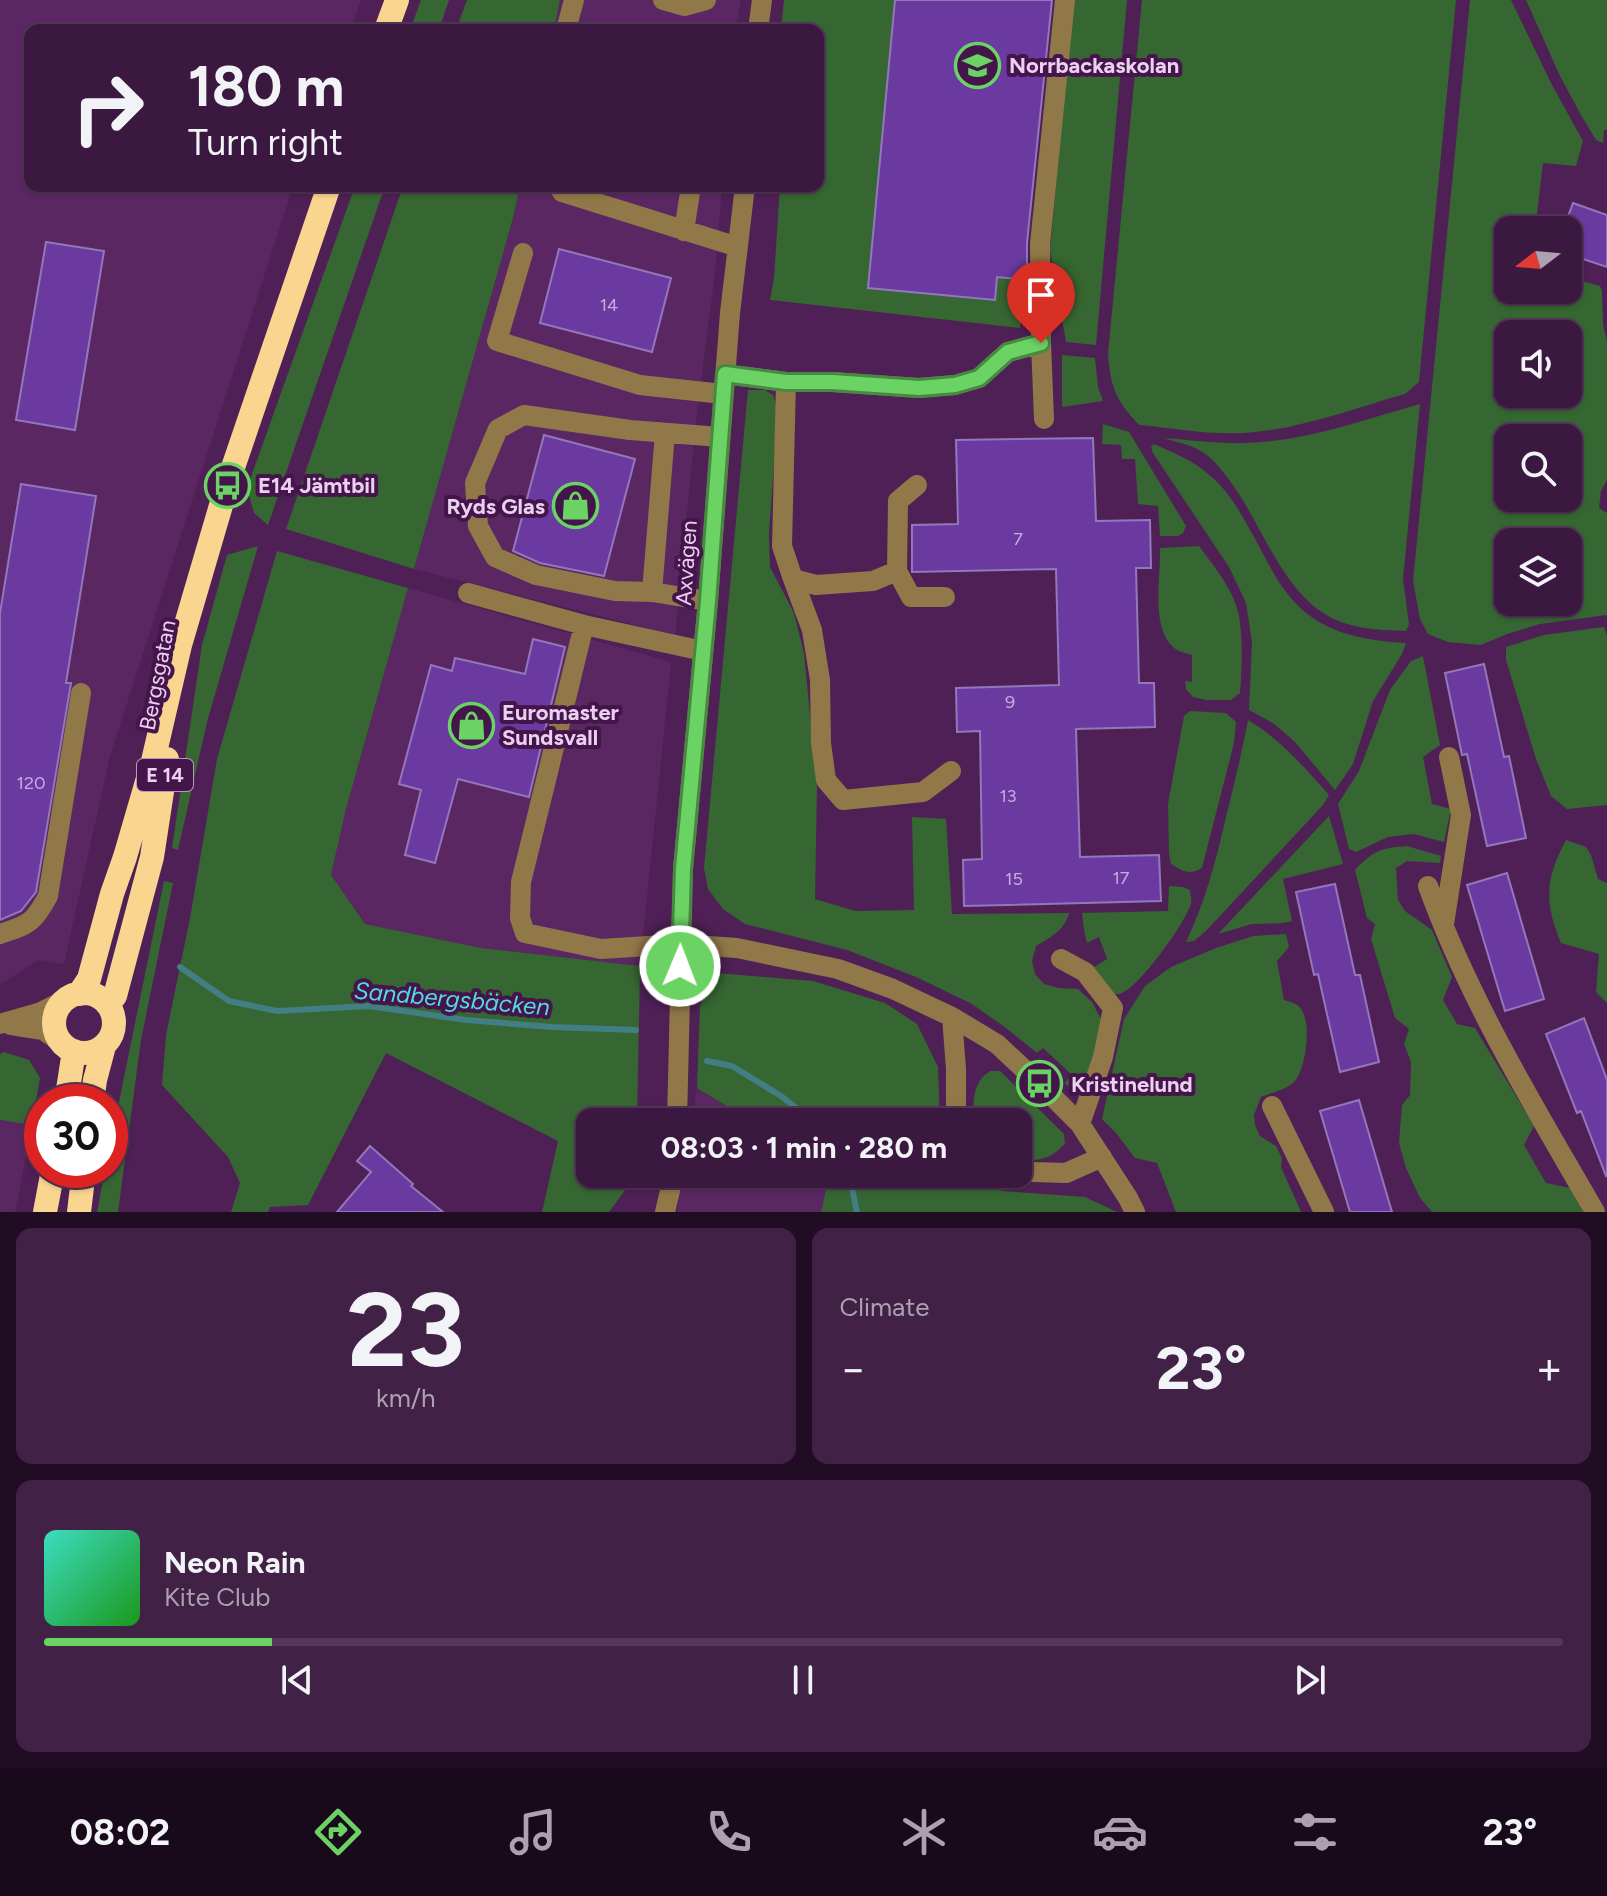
<!DOCTYPE html>
<html lang="en">
<head>
<meta charset="utf-8">
<style>
  body { margin:0; font-family:Figtree,sans-serif; background:#422147; color:#f1f3f6; height:100vh; display:flex; flex-direction:column; font-size:30px; white-space:nowrap }
  * { box-sizing:border-box; margin:0 }
  p { font-size:26px; color:#aca0b1 }
  .icon { flex:none; width:44px; height:44px; fill:none; stroke:currentColor; stroke-width:2; stroke-linecap:round; stroke-linejoin:round }
  .map { position:relative; height:1212px; overflow:hidden }
  .side { display:flex; flex-direction:column; gap:16px; padding:16px; background:#200d23; flex:1 }
  .side>* { flex:none }
  .banner { position:absolute; left:24px; top:24px; width:800px; height:168px; border-radius:16px; box-shadow:0 2px 6px #0004,0 0 0 2px #543759; background:#3b1840; color:#f1f3f6; overflow:hidden }
  .needle { width:52px; rotate:254deg }
  .controls { position:absolute; left:1494px; top:216px; display:grid; gap:16px }
  .controls a { display:grid; place-items:center; width:88px; height:88px; border-radius:16px; background:#3b1840; box-shadow:0 2px 6px #0004,0 0 0 2px #543759; font-size:40px }
  .speed { position:absolute; left:24px; top:1084px; display:flex; gap:16px; font-size:40px; font-weight:700; text-align:center }
  .speed>* { display:grid; place-content:center; width:104px; height:104px; border-radius:50%; background:#3b1840; box-shadow:0 2px 6px #0004,0 0 0 2px #543759; line-height:1 }
  .speed .limit { border:12px solid #d22; background:#fff; color:#111 }
  .pin { position:absolute; display:grid; place-items:center; width:68px; height:68px; color:#fff; margin:-82px -34px; border-radius:50% 50% 50% 0; rotate:-45deg; box-shadow:0 0 8px #0007 }
  .pin .icon { rotate:45deg }
  .me { position:absolute; width:88px; margin:-44px; rotate:1deg; stroke-linejoin:round; filter:drop-shadow(0 0 6px #0008) }
  .turn { display:flex; align-items:center; gap:28px; height:168px; padding:0 32px; font-size:36px }
  .turn .icon { width:104px; height:104px; stroke-width:2.5 }
  .turn b { display:block; font-size:56px; line-height:68px }
  .big { font-size:60px; font-weight:700; line-height:1.1 }
  .side .widget { flex:1; display:flex; flex-direction:column; justify-content:center; gap:12px; min-width:0; padding:0 28px; border-radius:16px; background:#422147 }
  .side .dial { align-items:center; gap:0 }
  .dial b { font-size:104px; line-height:1 }
  .song { display:flex; align-items:center; gap:24px }
  .cover { width:96px; height:96px; border-radius:12px; background:linear-gradient(135deg,hsl(170 70% 55%),hsl(120 70% 35%)) }
  .played { height:8px; border-radius:4px; background:linear-gradient(90deg,#6bd363 15%,#543759 15%) }
  .keys { display:flex; justify-content:space-around; direction:ltr }
  .heat { display:flex; justify-content:space-between; align-items:center; font-size:44px; direction:ltr }
  .side .tiles { flex:1; display:grid; gap:16px; grid-template-columns:1fr 1fr }
  .widget:last-child { grid-column:span 2 }
  .trip { position:absolute; left:576px; top:1108px; width:456px; height:80px; border-radius:16px; background:#3b1840; box-shadow:0 2px 6px #0004,0 0 0 2px #543759; font-weight:700; line-height:80px; text-align:center }
  .dock { display:flex; height:128px; justify-content:space-around; align-items:center; background:#180a1a; color:#aca0b1 }
  .dock .icon { width:56px; height:56px }
  .dock .active { color:#6bd363 }
  .dock b { font-size:36px; color:#f1f3f6 }
  .map>svg:first-child { display:block }
  .built { fill:#5b2763 }
  .green { fill:#366632; fill-rule:evenodd }
  .lines { fill:none; stroke-linecap:round; stroke-linejoin:round }
  .stream { stroke:#427f84; stroke-width:6 }
  .building { fill:#6a3aa0; stroke:#9377bb; stroke-width:2 }
  .minor { stroke:#917848; stroke-width:20 }
  .highway { stroke:#fad590; stroke-width:24 }
  .route-casing { stroke:#468940; stroke-width:20 }
  .route { stroke:#6bd363; stroke-width:14 }
  .labels { text-anchor:middle; stroke-width:8; stroke-linejoin:round; paint-order:stroke }
  .number-label { font-size:18px; fill:#ccaadc }
  .shield { fill:#44154b; stroke:#ba98be; stroke-width:2 }
  .shield-label { font-size:20px; font-weight:bold; fill:#ecd0f0 }
  .poi-label { font-size:22px; font-weight:bold; fill:#ecd0f0; stroke:#44154b; text-anchor:start }
  .street-label { font-size:22px; fill:#ecd0f0; stroke:#44154b }
  .water-label { font-size:24px; font-style:italic; fill:#55d8e2; stroke:#44154b }
</style>
</head>
<body>
<div class="map">
<svg width="1607" height="1212" viewBox="0 0 1607 1212">
  <rect width="100%" height="100%" fill="#4f2056"/>
  <path class="built" d="M 0,0 L 361,0 L 350,30 L 30,30 L 30,186 L 293,186 L 110,756 L 64,964 L 38,960 L 0,985 Z
    M 560,0 L 741,0 L 735,30 L 554,30 Z
    M 520,186 L 722,186 L 715,272 L 696,421 L 675,635 L 414,569 L 513,218 Z
    M 408,588 L 671,662 L 640,966 L 481,948 L 365,924 L 331,876 L 346,809 Z
    M 697,1088 L 748,1119 L 753,1122 L 692,1122 Z
    M 0,1120 L 32,1125 L 15,1212 L 0,1212 Z
    M 683,1174 L 821,1174 L 827,1185 L 821,1212 L 677,1212 Z"/>
  <path class="green" d="M 421,0 L 449,0 L 439,30 L 410,30 Z
    M 467,0 L 560,0 L 554,30 L 456,30 Z
    M 784,0 L 895,0 L 868,288 L 994,300 L 997,277 L 1027,280 L 1020,328 L 770,300 L 774,278 L 780,186 L 818,186 L 818,30 L 781,30 Z
    M 1073,0 L 1127,0 L 1096,345 L 1066,342 L 1050,250 Z
    M 1142,0 L 1456,0 L 1419,382 L 1405,394 C 1352,409 1298,430 1243,433 C 1209,435 1173,428 1139,425 C 1116,401 1110,386 1108,353 Z
    M 1470,0 L 1511,0 L 1552,85 L 1583,141 L 1576,166 L 1543,163 L 1535,230 L 1508,230 L 1508,290 L 1568,290 L 1568,277 L 1600,286 L 1602,292 L 1603,325 L 1607,341 L 1607,480 L 1601,491 L 1599,508 L 1607,513 L 1607,615 L 1540,624 L 1507,634 L 1481,645 L 1448,642 L 1428,634 L 1420,619 L 1413,581 ZM 1508,334 L 1568,334 L 1568,394 L 1508,394 ZM 1508,438 L 1568,438 L 1568,498 L 1508,498 ZM 1508,542 L 1568,542 L 1568,602 L 1508,602 Z
    M 1526,0 L 1607,0 L 1607,130 L 1604,130 L 1603,143 L 1596,140 L 1581,115 L 1560,76 Z
    M 355,186 L 385,186 L 268,525 L 254,513 L 247,488 Z
    M 403,186 L 520,186 L 513,218 L 414,569 L 286,529 Z
    M 1062,355 L 1095,358 L 1098,387 L 1103,401 L 1062,407 Z
    M 748,390 L 765,390 L 773,395 L 778,410 L 769,533 L 770,567 L 794,613 L 804,653 L 817,786 L 815,899 L 855,911 L 914,910 L 912,817 L 946,819 L 952,914 L 1069,913 C 1065,930 1051,937 1036,946 L 1032,961 L 1035,974 L 1044,984 L 1059,988 L 1078,989 L 1092,1002 L 1102,1021 L 1088,1091 L 1077,1095 L 1065,1083 L 1071,1074 L 1043,1048 L 1037,1053 L 1006,1028 L 972,1004 L 916,977 L 847,950 L 745,924 L 723,909 L 708,889 L 704,868 Z
    M 1420,404 L 1403,579 L 1409,624 L 1406,631 C 1385,630 1364,630 1344,623 C 1285,604 1264,526 1230,481 C 1221,469 1212,457 1199,450 C 1189,444 1175,442 1164,438 C 1190,440 1218,444 1244,443 C 1304,442 1363,420 1420,404 Z
    M 1103,424 L 1129,432 L 1186,526 L 1183,533 L 1178,536 L 1160,536 L 1158,506 L 1138,504 L 1135,459 L 1122,459 L 1121,445 L 1102,444 Z
    M 1154,444 C 1173,453 1193,460 1208,474 C 1226,488 1238,508 1249,528 C 1260,547 1273,575 1286,592 C 1317,633 1359,640 1406,643 L 1402,654 L 1373,701 L 1353,764 L 1335,790 L 1295,742 L 1273,723 L 1249,710 L 1252,642 L 1246,603 L 1229,567 L 1153,453 L 1151,447 Z
    M 258,546 L 207,722 L 178,850 L 172,848 L 202,645 L 227,555 Z
    M 1199,546 C 1212,564 1229,584 1236,605 C 1244,628 1242,669 1240,693 L 1231,700 L 1206,700 L 1193,697 L 1186,689 L 1185,681 L 1192,682 L 1192,655 C 1186,653 1179,652 1174,648 C 1150,626 1161,578 1160,548 Z
    M 277,551 L 408,588 L 346,809 L 331,875 L 365,924 L 481,948 L 640,966 L 637,1122 L 590,1122 L 590,1174 L 637,1174 L 609,1212 L 542,1212 L 558,1141 L 386,1053 L 308,1205 L 270,1207 L 268,1212 L 231,1212 L 240,1183 L 228,1157 L 162,1085 L 166,1035 L 190,918 L 217,759 Z
    M 1604,627 L 1607,636 L 1607,805 L 1567,809 L 1551,796 L 1536,759 L 1506,660 L 1506,647 L 1544,635 Z
    M 1423,656 L 1440,745 L 1423,757 L 1432,804 L 1451,809 L 1444,842 L 1414,834 L 1388,837 L 1356,852 L 1349,849 L 1338,804 L 1359,771 L 1390,690 L 1411,661 Z
    M 1190,711 L 1226,713 L 1236,722 L 1234,743 L 1202,868 C 1189,875 1184,872 1171,864 L 1169,853 L 1168,804 L 1184,716 Z
    M 1248,720 C 1280,739 1304,767 1329,795 L 1323,805 L 1206,931 L 1194,941 L 1186,942 C 1205,902 1216,861 1226,817 C 1234,785 1242,752 1248,720 Z
    M 1329,816 L 1343,864 L 1283,879 L 1292,921 L 1284,923 L 1252,924 L 1218,934 Z
    M 1566,840 L 1586,847 L 1591,855 L 1598,879 L 1607,883 L 1607,1003 L 1596,992 L 1599,954 L 1561,943 C 1544,902 1545,879 1566,840 Z
    M 1407,846 L 1441,856 L 1440,863 L 1407,861 L 1396,868 L 1398,900 L 1405,911 L 1432,930 L 1452,977 L 1443,1000 L 1457,1024 L 1475,1028 L 1534,1126 L 1524,1145 L 1546,1183 L 1570,1188 L 1583,1212 L 1432,1212 L 1420,1198 L 1406,1168 L 1399,1143 L 1402,1105 L 1410,1095 L 1411,1062 L 1404,1044 L 1409,1029 L 1395,1018 L 1371,939 L 1375,924 L 1367,918 L 1355,870 C 1373,851 1380,848 1407,846 Z
    M 164,881 L 173,883 L 141,1040 L 118,1212 L 97,1212 L 105,1170 L 110,1170 L 110,1146 Z
    M 1169,886 L 1183,887 L 1190,890 C 1190,893 1192,901 1191,903 C 1187,921 1137,991 1119,994 C 1117,994 1115,994 1113,994 L 1094,967 L 1107,959 L 1099,937 L 1087,943 L 1084,930 L 1082,913 L 1168,911 Z
    M 1286,934 L 1289,947 L 1277,961 L 1284,1000 C 1290,1002 1297,1003 1301,1009 C 1312,1024 1306,1067 1295,1081 C 1288,1089 1271,1093 1261,1097 L 1254,1115 L 1255,1125 L 1260,1136 L 1276,1146 L 1282,1158 L 1281,1167 L 1301,1212 L 1176,1212 L 1157,1163 L 1135,1158 L 1116,1133 L 1102,1119 L 1124,1019 L 1145,986 L 1171,967 L 1216,948 L 1253,936 Z
    M 717,973 L 813,981 L 885,1003 L 917,1024 L 938,1067 L 940,1122 L 753,1122 L 697,1088 L 700,1006 Z
    M 4,1052 L 29,1060 L 40,1078 L 32,1125 L 0,1120 L 0,1054 Z
    M 990,1071 L 1000,1071 L 1064,1134 L 1065,1144 C 1050,1159 1039,1162 1018,1159 L 1018,1122 L 976,1122 C 971,1104 973,1081 990,1071 Z
    M 821,1174 L 964,1174 L 967,1178 L 1003,1191 L 1085,1197 L 1117,1212 L 821,1212 L 827,1185 Z"/>
  <g class="lines">
    <path class="stream" d="M 180,967 L 229,1001 L 277,1011 L 369,1006 L 466,1020 L 552,1027 L 636,1030
      M 707,1061 L 732,1066 L 781,1096 L 814,1122
      M 849,1174 L 857,1212"/>
  </g>
  <path class="building" d="M 895,0 L 1052,0 L 1027,243 L 1027,280 L 997,277 L 995,300 L 868,288 Z
    M 1573,203 L 1607,215 L 1607,267 L 1568,254 L 1568,230 L 1563,230 Z
    M 46,242 L 104,251 L 75,430 L 16,420 Z
    M 559,249 L 671,278 L 652,352 L 540,323 Z
    M 544,435 L 635,459 L 604,576 L 540,563 L 513,551 Z
    M 1093,438 L 1096,521 L 1150,520 L 1151,568 L 1136,568 L 1139,683 L 1154,683 L 1155,727 L 1076,729 L 1080,857 L 1159,855 L 1161,901 L 964,906 L 963,860 L 982,859 L 980,731 L 957,732 L 956,688 L 1059,685 L 1056,569 L 912,572 L 912,525 L 958,524 L 956,440 Z
    M 21,484 L 96,496 L 66,683 L 71,683 L 36,892 L 21,911 L 0,920 L 0,613 Z
    M 533,639 L 565,647 L 529,797 L 458,779 L 435,863 L 405,855 L 421,790 L 399,784 L 431,665 L 452,671 L 455,658 L 525,674 Z
    M 1484,664 L 1504,757 L 1509,756 L 1526,838 L 1487,846 L 1467,754 L 1462,755 L 1445,673 Z
    M 1507,873 L 1544,999 L 1505,1011 L 1467,885 Z
    M 1335,884 L 1355,975 L 1360,975 L 1379,1062 L 1340,1072 L 1318,974 L 1314,975 L 1296,892 Z
    M 1584,1018 L 1607,1080 L 1607,1175 L 1606,1176 L 1581,1111 L 1577,1113 L 1546,1034 Z
    M 1359,1100 L 1392,1212 L 1350,1212 L 1320,1111 Z
    M 370,1146 L 413,1184 L 411,1186 L 443,1212 L 337,1212 L 371,1172 L 357,1161 Z"/>
  <g class="lines">
    <path class="minor" d="M 663,0 L 684,6 L 706,0
      M 566,30 L 574,0
      M 758,30 L 762,0
      M 559,186 L 562,192 L 738,247
      M 684,231 L 691,186
      M 523,253 L 497,341 L 640,385 L 723,394
      M 725,374 L 786,382 L 832,382 L 919,388 L 955,385 L 979,378 L 1008,352 L 1041,343
      M 786,382 L 782,546 L 793,579 L 816,585 L 873,581 L 897,571 L 898,501 L 917,485
      M 1044,419 L 1041,343 L 1040,244 L 1065,0
      M 897,571 L 911,597 L 945,597
      M 793,579 L 812,630 L 820,680 L 821,743 L 826,780 L 843,800 L 923,792 L 951,771
      M 652,592 L 665,433
      M 468,593 L 584,625 L 703,651
      M 708,601 L 652,592 L 615,591 L 536,575 L 495,557 L 478,526 L 475,483 L 498,429 L 524,415 L 630,430 L 720,437
      M 584,625 L 521,882 L 520,918 L 525,933 L 601,949 L 680,944 L 737,948 L 838,969 L 893,989 L 952,1017 L 997,1044 L 1040,1084 L 1080,1124 L 1128,1198 L 1135,1212
      M 1428,886 C 1470,1002 1534,1106 1595,1212
      M 1444,924 L 1461,815 L 1449,757
      M 0,934 C 28,925 34,923 48,896 L 81,693
      M 1061,959 L 1085,972 L 1113,1008 L 1103,1057 L 1080,1124
      M 952,1017 L 956,1069 L 956,1108 L 961,1122
      M 0,1024 L 41,1012 L 65,1000
      M 11,1025 L 43,1030 L 62,1043
      M 1272,1106 L 1324,1212
      M 677,1122 L 683,869 L 708,601 L 730,313 L 745,186
      M 1018,1168 L 1033,1172 L 1066,1173 L 1102,1157
      M 665,1212 L 674,1174"/>
    <path class="highway" d="M 386,30 L 397,0
      M54 1023a30 30 0 1 1 60 0a30 30 0 1 1-60 0Z
      M 79,994 L 89,979 L 112,894 L 125,857 L 153,761 L 180,645 L 227,485 L 329,186
      M 107,1004 L 115,996 L 152,857 L 167,759
      M 66,1102 L 74,1051
      M 92,1102 L 95,1080 L 104,1046
      M 45,1212 L 53,1170
      M 79,1212 L 84,1170"/>
  </g>
  <g class="lines">
    <defs>
      <path id="route" d="M 680,966 L 683,869 L 708,601 L 725,374 L 786,382 L 832,382 L 919,388 L 955,385 L 979,378 L 1008,352 L 1041,343"/>
    </defs>
    <use href="#route" class="route-casing"/>
    <use href="#route" class="route"/>
  </g>
  <defs>
    <symbol id="school-ring" viewBox="-11 -11 22 22"><circle r="9.5" fill="#44154b" stroke="#6bd363" stroke-width="1.5"/><path d="M0-5L7-2L0 1L-7-2ZM-4 1L0 2.5L4 1V4Q0 6-4 4Z" fill="#6bd363"/></symbol>
    <symbol id="bus-ring" viewBox="-11 -11 22 22"><circle r="9.5" fill="#44154b" stroke="#6bd363" stroke-width="1.5"/><path d="M-5-6H5V4H4V6H2V4H-2V6H-4V4H-5ZM-3.5-4V0h7V-4ZM-3.5 1.2v1.5H-2V1.2ZM2 1.2v1.5H3.5V1.2Z" fill="#6bd363"/></symbol>
    <symbol id="shop-ring" viewBox="-11 -11 22 22"><circle r="9.5" fill="#44154b" stroke="#6bd363" stroke-width="1.5"/><path d="M-5-2.5h2.3a2.7 3.5 0 0 1 5.4 0H5L5.5 6h-11ZM-1.5-2.5h3a1.5 2.3 0 0 0-3 0Z" fill="#6bd363"/></symbol>
  </defs>
  <g fill-rule="evenodd">
    <use href="#school-ring" x="952" y="40" width="51" height="51"/>
    <use href="#bus-ring" x="202" y="460" width="51" height="51"/>
    <use href="#shop-ring" x="550" y="480" width="51" height="51"/>
    <use href="#shop-ring" x="446" y="700" width="51" height="51"/>
    <use href="#bus-ring" x="1014" y="1058" width="51" height="51"/>
  </g>
  <g class="labels">
    <g class="number-label">
      <text x="609" y="311">14</text>
      <text x="1018" y="545">7</text>
      <text x="1010" y="708">9</text>
      <text x="31" y="789">120</text>
      <text x="1008" y="802">13</text>
      <text x="1121" y="884">17</text>
      <text x="1014" y="885">15</text>
    </g>
    <rect class="shield" x="137" y="759" width="56" height="32" rx="6"/>
    <g class="shield-label">
      <text x="165" y="782">E 14</text>
    </g>
    <g class="poi-label">
      <text x="1009" y="73">Norrbackaskolan</text>
      <text x="258" y="493">E14 Jämtbil</text>
      <text x="545" y="514" text-anchor="end">Ryds Glas</text>
      <text x="502" y="720">Euromaster<tspan x="502" dy="25">Sundsvall</tspan></text>
      <text x="1071" y="1092">Kristinelund</text>
    </g>
    <g class="street-label">
      <text transform="translate(686 563) rotate(-86)" y="8">Axvägen</text>
      <text transform="translate(157 675) rotate(-79)" y="8">Bergsgatan</text>
    </g>
    <g class="water-label">
      <text transform="translate(452 999) rotate(5)" y="8">Sandbergsbäcken</text>
    </g>
  </g>
</svg>
<div class="controls">
<a><svg class="needle" viewBox="-14 -14 28 28"><path d="M0-13l5 13h-10z" fill="#e53935"/><path d="M0 13l5-13h-10z" fill="#aca0b1"/></svg></a>
<a><svg class="icon" aria-label="sound" viewBox="0 0 24 24"><path d="M4 9h4l5-4v14l-5-4H4zM17 9q2 3 0 6"/></svg></a>
<a><svg class="icon" aria-label="search" viewBox="0 0 24 24"><circle cx="10" cy="10" r="6"/><path d="M15 15l6 6"/></svg></a>
<a><svg class="icon" aria-label="layers" viewBox="0 0 24 24"><path d="M12 4l9 5-9 5-9-5zM3 14l9 5 9-5"/></svg></a>
</div>
<div class="speed"><div class="limit">30</div></div>
<div class="pin" style="left:1041px;top:343px;background:#d93025"><svg class="icon" aria-label="arrive" viewBox="0 0 24 24"><path d="M6 21V4h12l-3 4 3 4H6"/></svg></div>
<svg class="me" style="left:680px;top:966px" viewBox="-20 -20 40 40"><circle r="17" fill="#6bd363" stroke="#fff" stroke-width="3"/><path d="M0-11L8 9 0 5-8 9z" fill="#fff"/></svg>
<div class="trip">08:03 · 1 min · 280 m</div>
<div class="banner">
<div class="turn"><svg class="icon" aria-label="right" viewBox="0 0 24 24"><path d="M7 20v-9h11M14 6l5 5-5 5"/></svg><div><b>180 m</b>Turn right</div></div>
</div>
</div>
<section class="side">
<div class="tiles">
<div class="widget dial"><b>23</b><p>km/h</p></div>
<div class="widget"><p>Climate</p>
<div class="heat"><a>−</a><b class="big">23°</b><a>+</a></div>
</div>
<div class="widget">
<div class="song"><i class="cover"></i><div><b>Neon Rain</b><p>Kite Club</p></div></div>
<div class="played"></div>
<div class="keys"><svg class="icon" aria-label="previous" viewBox="0 0 24 24"><path d="M18 5L8 12l10 7zM5 5v14"/></svg><svg class="icon" aria-label="pause" viewBox="0 0 24 24"><path d="M8 5v14M16 5v14"/></svg><svg class="icon" aria-label="next" viewBox="0 0 24 24"><path d="M6 5l10 7-10 7zM19 5v14"/></svg></div>
</div>
</div>
</section>
<nav class="dock">
<b>08:02</b>
<svg class="icon active" aria-label="directions" viewBox="0 0 24 24"><path d="M12 3l9 9-9 9-9-9zM9 14v-3h6M13 9l2 2-2 2"/></svg>
<svg class="icon" aria-label="music" viewBox="0 0 24 24"><path d="M9 18V5l10-2v13"/><circle cx="6" cy="18" r="3"/><circle cx="16" cy="16" r="3"/></svg>
<svg class="icon" aria-label="phone" viewBox="0 0 24 24"><path d="M5 4h4l2 5-3 2q2 4 5 5l2-3 5 2v4C11 20 4 13 5 4z"/></svg>
<svg class="icon" aria-label="climate" viewBox="0 0 24 24"><path d="M12 3v18M4 7l16 10M4 17L20 7"/></svg>
<svg class="icon" aria-label="car" viewBox="0 0 24 24"><path d="M5 17H2v-5l4-1 3-4h7l3 4 3 1v5h-3M9 17h6M6 11h13"/><circle cx="7" cy="17" r="2"/><circle cx="17" cy="17" r="2"/></svg>
<svg class="icon" aria-label="filters" viewBox="0 0 24 24"><path d="M4 7h16M4 17h16"/><circle cx="9" cy="7" r="2"/><circle cx="15" cy="17" r="2"/></svg>
<b>23°</b>
</nav>
</body>
</html>
